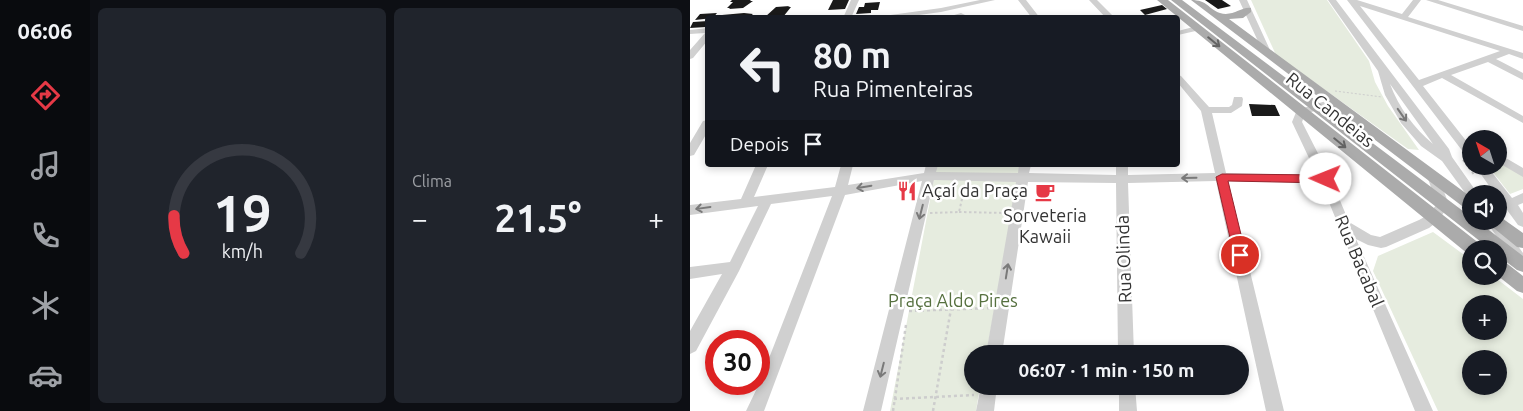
<!DOCTYPE html>
<html lang="pt">
<head>
<meta charset="utf-8">
<style>
  body { margin:0; font-family:Ubuntu,sans-serif; background:#20242c; color:#f1f3f6; height:100vh; display:flex; flex-direction:column; font-size:19px; white-space:nowrap }
  * { box-sizing:border-box; margin:0 }
  p { font-size:16px; color:#9ea1a6 }
  .icon { flex:none; width:28px; height:28px; fill:none; stroke:currentColor; stroke-width:2; stroke-linecap:round; stroke-linejoin:round }
  .map { position:relative; flex:1; overflow:hidden }
  .side { display:flex; flex-direction:column; gap:8px; padding:8px; background:#0d0f14; width:600px }
  .side>* { flex:none }
  .banner { position:absolute; left:15px; top:15px; width:475px; height:152px; border-radius:5px; box-shadow:0 2px 8px #0003; background:#171b24; color:#f1f3f6; overflow:hidden }
  .needle { width:32px; rotate:321deg }
  .fabs { position:absolute; left:772px; top:130px; display:grid; gap:10px }
  .fabs a { display:grid; place-items:center; width:45px; height:45px; border-radius:50%; background:#171b24; box-shadow:0 2px 8px #0003; font-size:25px }
  .speed { position:absolute; left:15px; top:330px; display:flex; gap:10px; font-size:25px; font-weight:700; text-align:center }
  .speed>* { display:grid; place-content:center; width:65px; height:65px; border-radius:50%; background:#171b24; box-shadow:0 2px 8px #0003; line-height:1 }
  .speed .limit { border:8px solid #d22; background:#fff; color:#111 }
  .pin { position:absolute; display:grid; place-items:center; width:42px; height:42px; color:#fff; margin:-21px; border:2px solid #fff; border-radius:50%; box-shadow:0 1px 5px #0007 }
  .me { position:absolute; width:55px; margin:-28px; rotate:271deg; stroke-linejoin:round; filter:drop-shadow(0 0 4px #0008) }
  .turn { display:flex; align-items:center; gap:18px; height:105px; padding:0 25px; font-size:22px }
  .turn .icon { width:65px; height:65px; stroke-width:2.5 }
  .turn b { display:block; font-size:35px; line-height:42px }
  .then { display:flex; align-items:center; height:48px; padding:0 25px; background:#0003; gap:10px; font-size:19px }
  .big { font-size:38px; font-weight:700; line-height:1.1 }
  .side .tile { flex:1; display:flex; flex-direction:column; justify-content:center; gap:8px; min-width:0; padding:0 18px; border-radius:8px; background:#20242c }
  .side .dial { align-items:center; gap:0 }
  .dial svg { height:130px; overflow:visible; fill:none; stroke:#363941; stroke-width:7; stroke-linecap:round; text-anchor:middle }
  .dial text { fill:#f1f3f6; stroke:none }
  .heat { display:flex; justify-content:space-between; align-items:center; font-size:28px; direction:ltr }
  .side .tiles { flex:1; display:grid; gap:8px; grid-template-columns:repeat(2,1fr) }
  .trip { position:absolute; left:274px; top:345px; width:285px; height:50px; border-radius:25px; background:#171b24; box-shadow:0 2px 8px #0003; font-weight:700; line-height:50px; text-align:center }
  main { display:flex; flex:1; min-height:0 }
  .tab-bar { display:flex; flex-direction:column; width:90px; justify-content:space-around; align-items:center; background:#090b0e; color:#9ea1a6 }
  .tab-bar .icon { width:35px; height:35px }
  .tab-bar .on { color:#e63946 }
  .tab-bar b { font-size:22px; color:#f1f3f6 }
  .map>svg:first-child { display:block }
  .green { fill:#e6ecdf; fill-rule:evenodd }
  .building { fill:#1a1a1a }
  .lines { fill:none; stroke-linecap:round; stroke-linejoin:round }
  .path-far2 { stroke:#cdcdcd; stroke-width:1; stroke-dasharray:2 2; stroke-linecap:butt }
  .path-far1 { stroke:#cdcdcd; stroke-width:2; stroke-dasharray:2.5 2.5; stroke-linecap:butt }
  .path { stroke:#cdcdcd; stroke-width:2.5; stroke-dasharray:3 3; stroke-linecap:butt }
  .minor { fill:#d0d0d0; fill-rule:evenodd }
  .major { fill:#ababab; fill-rule:evenodd }
  .oneway { stroke:#636363 }
  .oneway2 { stroke:#7a7a7a }
  .route { fill:#e63946; stroke:#96252e }
  .labels { text-anchor:middle; stroke-width:5; stroke-linejoin:round; paint-order:stroke }
  .street-label { font-size:18px; fill:#333; stroke:#fff }
  .poi-label { font-size:18px; fill:#333; stroke:#fff; text-anchor:start }
  .park-label { font-size:18px; fill:#56703f; stroke:#fff }
</style>
</head>
<body>
<main>
<nav class="tab-bar">
<b>06:06</b>
<svg class="icon on" aria-label="directions" viewBox="0 0 24 24"><path d="M12 3l9 9-9 9-9-9zM9 14v-3h6M13 9l2 2-2 2"/></svg>
<svg class="icon" aria-label="music" viewBox="0 0 24 24"><path d="M9 18V5l10-2v13"/><circle cx="6" cy="18" r="3"/><circle cx="16" cy="16" r="3"/></svg>
<svg class="icon" aria-label="phone" viewBox="0 0 24 24"><path d="M5 4h4l2 5-3 2q2 4 5 5l2-3 5 2v4C11 20 4 13 5 4z"/></svg>
<svg class="icon" aria-label="climate" viewBox="0 0 24 24"><path d="M12 3v18M4 7l16 10M4 17L20 7"/></svg>
<svg class="icon" aria-label="car" viewBox="0 0 24 24"><path d="M5 17H2v-5l4-1 3-4h7l3 4 3 1v5h-3M9 17h6M6 11h13"/><circle cx="7" cy="17" r="2"/><circle cx="17" cy="17" r="2"/></svg>
</nav>
<section class="side">
<div class="tiles">
<div class="tile dial"><svg viewBox="0 0 100 80">
<path d="M14 69A42 42 0 1 1 86 69"/>
<path d="M14 69A42 42 0 0 1 8 46" stroke="#e63946"/>
<text x="50" y="56" font-size="32" font-weight="700">19</text>
<text x="50" y="72" font-size="11">km/h</text>
</svg></div>
<div class="tile"><p>Clima</p>
<div class="heat"><a>−</a><b class="big">21.5°</b><a>+</a></div>
</div>
</div>
</section>
<div class="map">
<svg width="833" height="411" viewBox="0 0 833 411">
  <rect width="100%" height="100%" fill="#fff"/>
  <path class="green" d="M 561,0 L 637,0 L 679,61 L 685,82 L 698,106 L 729,150 L 718,149 L 586,55 Z
    M 809,160 L 833,176 L 833,189 L 820,194 L 798,166 L 809,166 Z
    M 247,165 L 331,165 L 330,173 L 245,173 Z
    M 244,179 L 329,180 L 296,354 L 282,354 L 282,386 L 290,386 L 286,411 L 200,411 Z
    M 743,232 L 781,260 L 781,276 L 803,276 L 833,299 L 833,411 L 748,411 L 683,271 L 688,256 ZM 781,304 L 809,304 L 809,331 L 781,331 ZM 781,359 L 809,359 L 809,386 L 781,386 Z"/>
  <path class="building" d="M 42,0 L 61,0 L 60,1 L 63,1 L 53,8 L 39,9 L 40,8 L 37,8 L 43,2 L 40,2 Z
    M 143,0 L 159,0 L 155,9 L 138,10 Z
    M 515,0 L 532,0 L 541,6 L 528,9 Z
    M 190,2 L 188,10 L 181,10 L 181,13 L 166,14 L 169,7 L 174,7 L 175,3 Z
    M 472,5 L 477,9 L 455,15 L 450,10 Z
    M 100,6 L 98,7 L 101,7 L 93,17 L 75,17 L 86,7 Z
    M 27,13 L 23,18 L 5,20 L 10,14 Z
    M 54,13 L 63,14 L 58,18 L 31,18 L 32,15 Z
    M 18,21 L 16,27 L 0,28 L 3,22 Z
    M 559,104 L 585,105 L 590,116 L 562,116 Z"/>
  <g class="lines">
    <path class="path-far2" d="M 645,91 L 692,97"/>
    <path class="path-far1" d="M 773,160 L 785,176
      M 269,212 L 316,213
      M 240,213 L 269,212 L 275,186"/>
    <path class="path" d="M 219,311 L 301,308
      M 204,399 L 284,395
      M 203,411 L 216,325
      M 243,411 L 261,309"/>
    <path class="minor" d="M 161,0 L 169,0 L 161,18 L 153,18 Z
      M 290,0 L 305,0 L 251,12 L 207,18 L 179,18 L 251,8 Z
      M 328,0 L 336,0 L 350,18 L 342,18 Z
      M 399,0 L 407,0 L 425,18 L 416,18 Z
      M 549,0 L 557,0 L 580,50 L 579,52 L 572,50 Z
      M 638,0 L 646,0 L 759,149 L 762,157 L 788,194 L 781,194 L 781,198 L 778,197 L 752,161 L 731,146 L 711,123 L 695,95 L 688,71 ZM 700,84 L 743,144 C 724,128 709,108 700,84 Z
      M 657,0 L 667,0 L 712,14 L 723,0 L 731,0 L 718,17 L 833,53 L 833,59 L 819,54 L 806,59 L 833,73 L 833,80 L 798,62 L 761,75 L 833,116 L 833,123 L 752,78 L 733,86 L 781,147 L 781,158 L 777,157 ZM 670,6 L 810,51 L 729,80 Z
      M 736,0 L 748,0 L 833,26 L 833,31 Z
      M 271,13 L 275,15 L 274,17 L 254,18 Z
      M 507,26 L 511,28 L 510,30 L 488,35 L 488,31 Z
      M 18,28 L 18,40 L 3,58 L 0,59 L 0,50 L 15,33 L 0,34 L 0,30 Z
      M 488,75 L 491,76 L 519,107 L 539,107 L 542,105 L 544,97 L 552,97 L 553,99 L 552,106 L 541,113 L 522,113 L 536,173 L 627,175 L 602,122 L 607,110 L 639,100 L 647,100 L 647,104 L 615,114 L 612,122 L 641,179 L 659,222 L 681,235 L 690,237 L 729,220 L 738,215 L 747,204 L 737,176 L 739,173 L 747,173 L 759,205 L 748,221 L 739,228 L 696,247 L 691,248 L 678,245 L 666,239 L 743,411 L 725,411 L 631,183 L 538,181 L 594,411 L 576,411 L 526,181 L 438,183 L 444,354 L 428,354 L 426,183 L 338,182 L 312,354 L 296,354 L 326,182 L 244,180 L 191,411 L 173,411 L 232,181 L 155,195 L 74,411 L 56,411 L 69,384 L 142,196 L 81,204 L 49,271 L 6,351 L 0,354 L 0,331 L 32,274 L 0,279 L 0,267 L 40,262 L 68,206 L 0,215 L 0,205 L 51,199 L 66,165 L 78,165 L 64,197 L 145,187 L 151,165 L 163,165 L 158,185 L 234,173 L 236,165 L 248,165 L 246,172 L 328,173 L 329,165 L 341,165 L 339,173 L 426,175 L 426,165 L 438,165 L 438,175 L 525,173 L 511,111 L 488,83 Z
      M 18,120 L 18,131 L 4,155 L 0,156 L 0,143 L 13,121 Z
      M 809,154 L 833,168 L 833,177 L 809,163 Z
      M 785,166 L 797,166 L 822,198 L 833,193 L 833,203 L 828,205 L 833,213 L 833,227 L 828,225 L 809,199 L 809,194 L 805,194 Z
      M 809,220 L 833,253 L 833,270 L 828,268 L 796,221 Z
      M 291,386 L 307,386 L 304,411 L 286,411 Z
      M 429,386 L 445,386 L 447,411 L 429,411 Z"/>
    <path class="major" d="M 467,0 L 478,0 L 790,244 L 792,249 L 781,249 L 781,255 L 778,254 Z
      M 481,0 L 492,0 L 781,217 L 781,221 L 787,221 L 833,256 L 833,272 L 827,270 L 809,256 L 809,249 L 800,249 Z
      M 501,0 C 518,0 518,9 530,13 C 543,17 552,6 561,8 L 561,12 L 553,18 L 539,19 L 781,197 L 781,210 L 776,209 Z
      M 809,216 L 833,233 L 833,248 L 827,247 L 800,225 L 797,221 L 809,221 Z
      M 809,260 L 815,262 L 833,276 L 833,293 L 827,291 L 808,276 Z"/>
  </g>
  <defs><path id="oneway-shaft" d="M-6 0H5M1.5-3L5.5 0L1.5 3" fill="none" stroke-width="1.6" stroke-linecap="round" stroke-linejoin="round" transform="scale(1.25)"/></defs>
  <g class="oneway">
    <use href="#oneway-shaft" transform="translate(524 42) rotate(39)"/>
    <use href="#oneway-shaft" transform="translate(650 143) rotate(39)"/>
  </g>
  <g class="oneway2">
    <use href="#oneway-shaft" transform="translate(712 115) rotate(55)"/>
    <use href="#oneway-shaft" transform="translate(499 178) rotate(179)"/>
    <use href="#oneway-shaft" transform="translate(174 187) rotate(170)"/>
    <use href="#oneway-shaft" transform="translate(13 208) rotate(172)"/>
    <use href="#oneway-shaft" transform="translate(231 212) rotate(104)"/>
    <use href="#oneway-shaft" transform="translate(317 271) rotate(-81)"/>
    <use href="#oneway-shaft" transform="translate(192 370) rotate(104)"/>
  </g>
  <path class="route" d="M 532,174 L 636,175 L 641,179 L 636,183 L 538,181 L 556,255 L 554,259 L 545,259 L 544,255 L 526,177 Z"/>
  <defs>
    <symbol id="restaurant-bare" viewBox="-9 -9 18 18"><path d="M-5-6h1v4h1v-4h1v4h1v-4h1v5L-1.5 .5V6h-2V.5L-5-1ZM5-6V6H3V1.5H1.5Q1.5-4 5-6Z" fill="#e63946" stroke="#fff" stroke-width="2.5" paint-order="stroke"/></symbol>
    <symbol id="cafe-bare" viewBox="-9 -9 18 18"><path d="M-5.5-4.5H6V0H3Q3 3.5 0 3.5H-2.5Q-5.5 3.5-5.5 0ZM3-3.2v2h1.7v-2ZM-6 4.5H4V6H-6Z" fill="#e63946" stroke="#fff" stroke-width="2.5" paint-order="stroke"/></symbol>
  </defs>
  <g fill-rule="evenodd">
    <use href="#restaurant-bare" x="203" y="177" width="28" height="28"/>
    <use href="#cafe-bare" x="341" y="178" width="28" height="28"/>
  </g>
  <g class="labels">
    <g class="street-label">
      <text transform="translate(640 110) rotate(39)" y="6">Rua Candeias</text>
      <text transform="translate(434 259) rotate(-92)" y="6">Rua Olinda</text>
      <text transform="translate(669 261) rotate(67)" y="6">Rua Bacabal</text>
    </g>
    <g class="poi-label">
      <text x="232" y="197">Açaí da Praça</text>
      <text x="355" y="222" text-anchor="middle">Sorveteria<tspan x="355" dy="21">Kawaii</tspan></text>
    </g>
    <g class="park-label">
      <text x="263" y="307">Praça Aldo Pires</text>
    </g>
  </g>
</svg>
<div class="fabs">
<a><svg class="needle" viewBox="-14 -14 28 28"><path d="M0-13l5 13h-10z" fill="#e53935"/><path d="M0 13l5-13h-10z" fill="#9ea1a6"/></svg></a>
<a><svg class="icon" aria-label="sound" viewBox="0 0 24 24"><path d="M4 9h4l5-4v14l-5-4H4zM17 9q2 3 0 6"/></svg></a>
<a><svg class="icon" aria-label="search" viewBox="0 0 24 24"><circle cx="10" cy="10" r="6"/><path d="M15 15l6 6"/></svg></a>
<a>+</a>
<a>−</a>
</div>
<div class="speed"><div class="limit">30</div></div>
<div class="pin" style="left:550px;top:255px;background:#d93025"><svg class="icon" aria-label="arrive" viewBox="0 0 24 24"><path d="M6 21V4h12l-3 4 3 4H6"/></svg></div>
<svg class="me" style="left:636px;top:179px" viewBox="-20 -20 40 40"><circle r="19" fill="#fff"/><path d="M0-13L10 11 0 6-10 11z" fill="#e63946"/></svg>
<div class="trip">06:07 · 1 min · 150 m</div>
<div class="banner">
<div class="turn"><svg class="icon" aria-label="left" viewBox="0 0 24 24"><path d="M17 20v-9H6M10 6l-5 5 5 5"/></svg><div><b>80 m</b>Rua Pimenteiras</div></div>
<div class="then">Depois<svg class="icon" aria-label="arrive" viewBox="0 0 24 24"><path d="M6 21V4h12l-3 4 3 4H6"/></svg></div>
</div>
</div>
</main>
</body>
</html>
